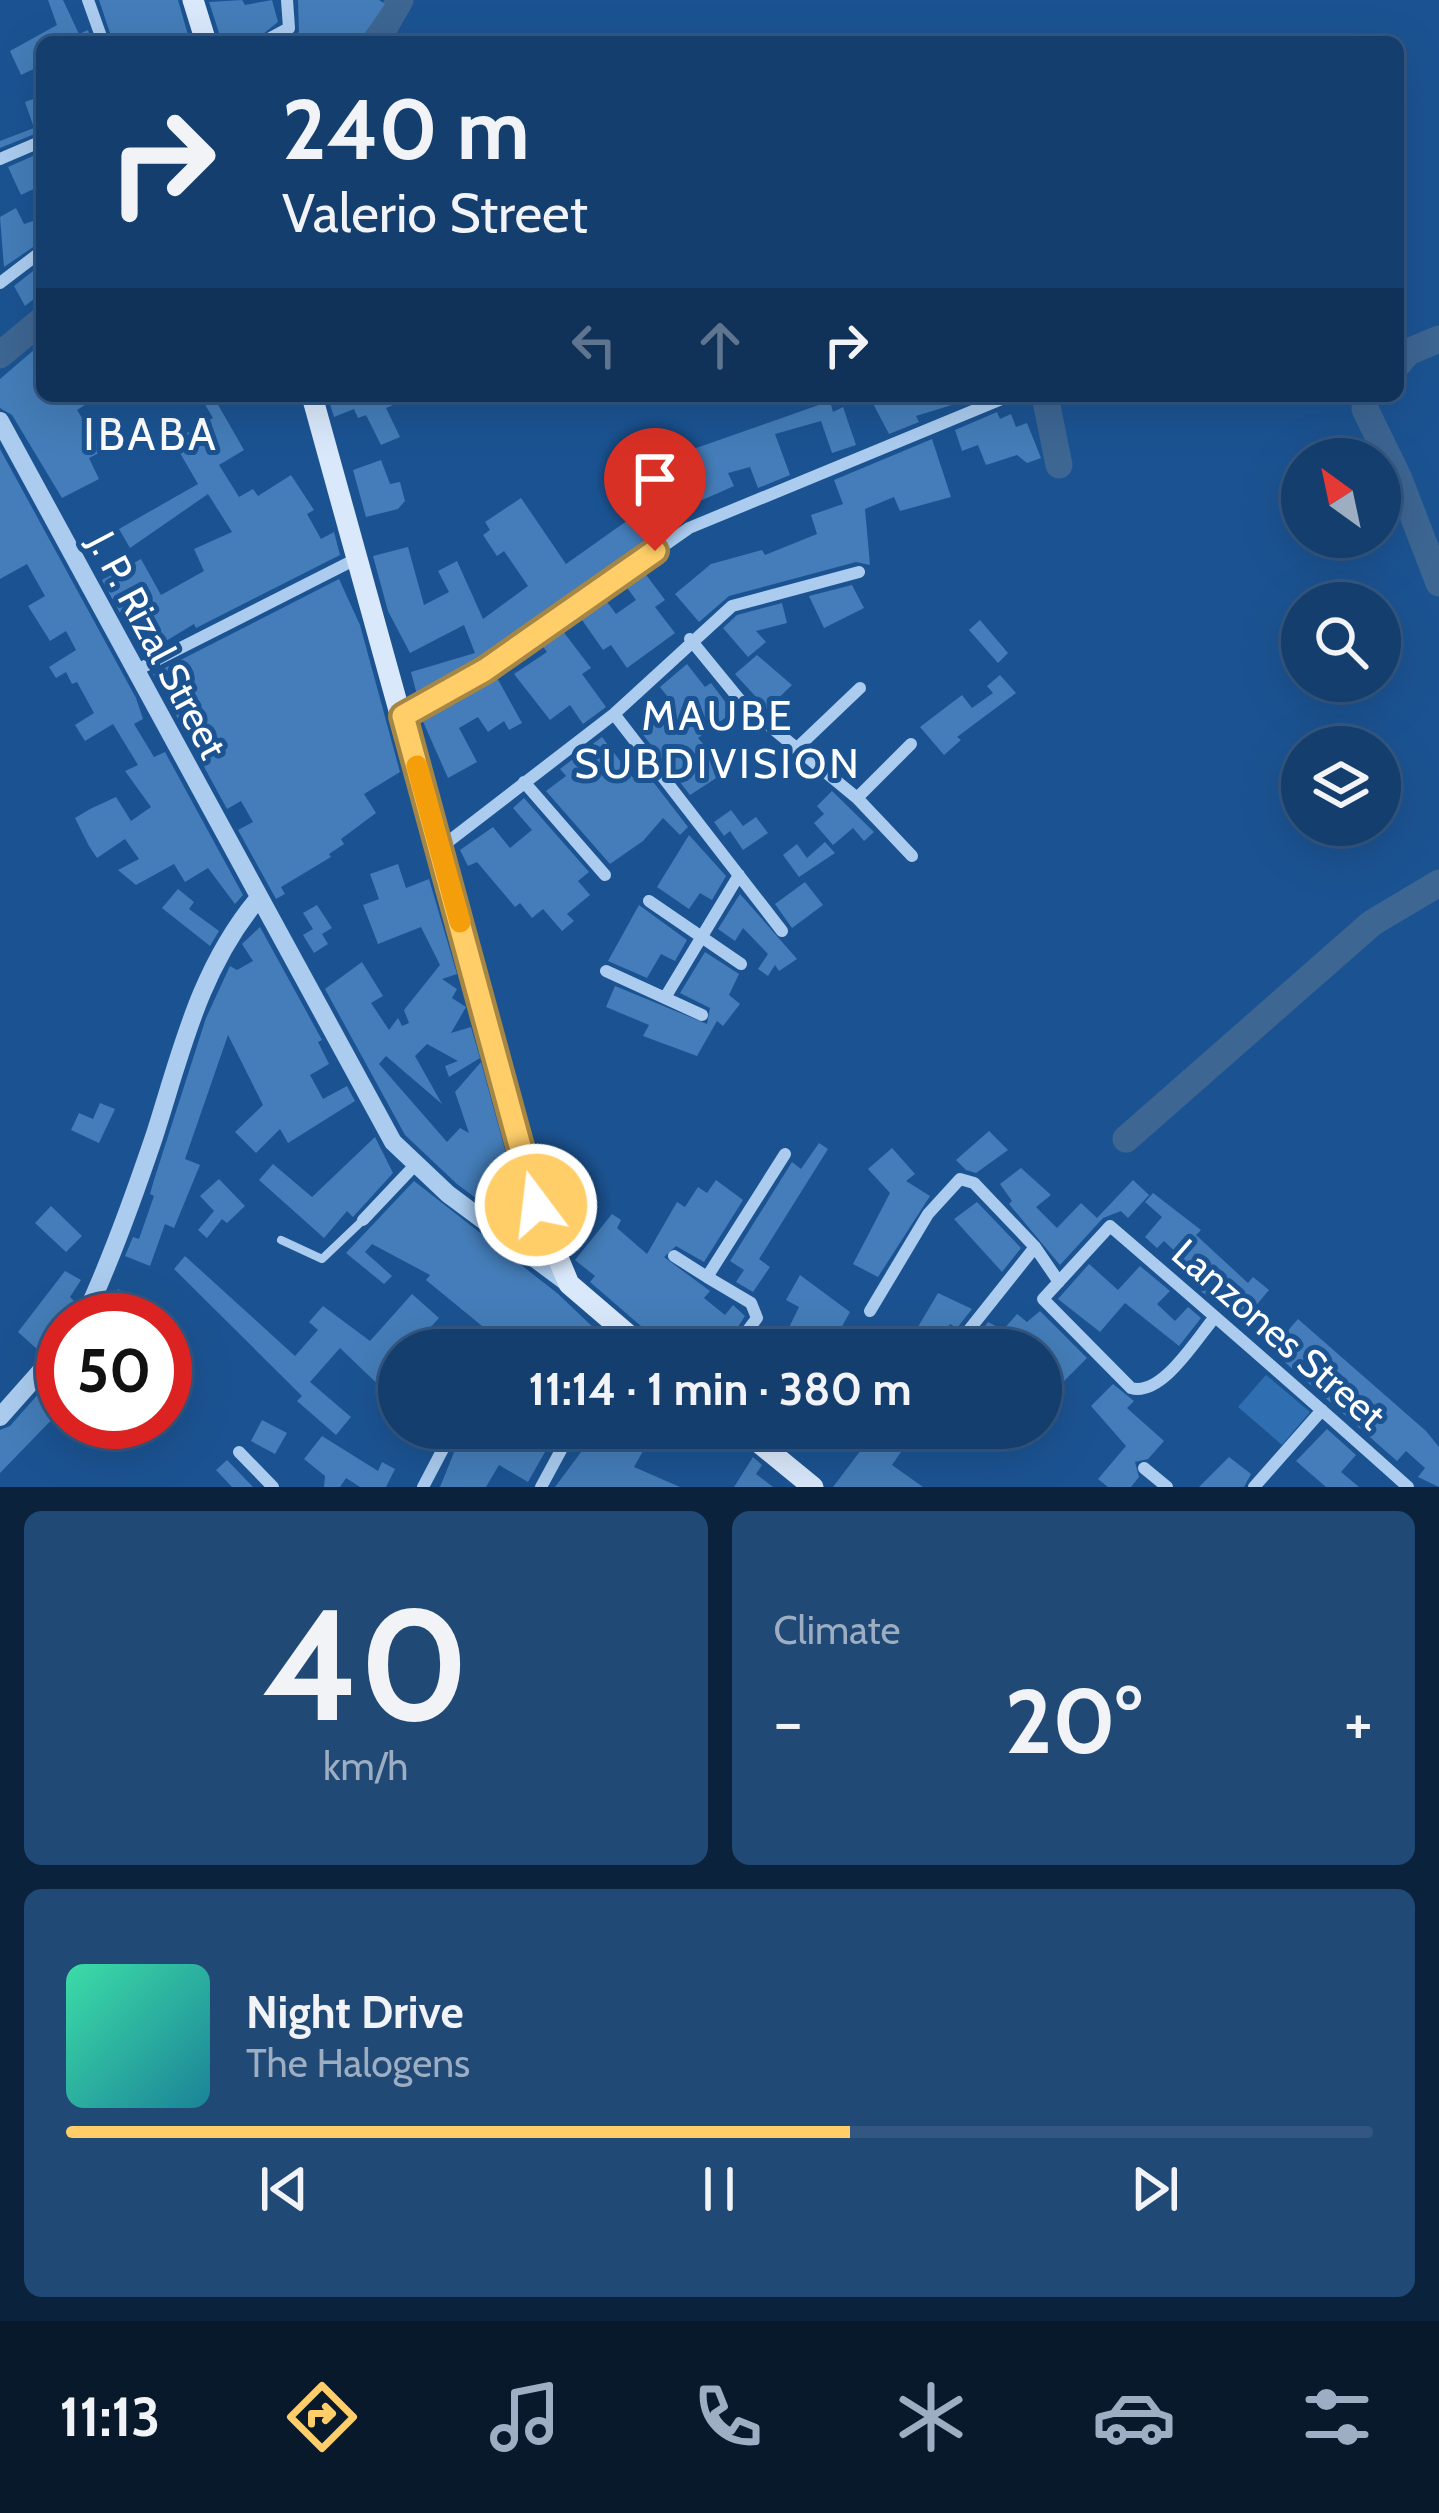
<!DOCTYPE html>
<html lang="en">
<head>
<meta charset="utf-8">
<style>
  body { margin:0; font-family:Cabin,sans-serif; background:#214976; color:#f1f3f6; height:100vh; display:flex; flex-direction:column; font-size:45px; white-space:nowrap }
  * { box-sizing:border-box; margin:0 }
  p { font-size:39px; color:#9daec2 }
  .icon { flex:none; width:66px; height:66px; fill:none; stroke:currentColor; stroke-width:2; stroke-linecap:round; stroke-linejoin:round }
  .map { position:relative; height:1487px; overflow:hidden }
  .details { display:flex; flex-direction:column; gap:24px; padding:24px; background:#0b223c; flex:1 }
  .details>* { flex:none }
  .guide { position:absolute; left:36px; top:36px; width:1368px; height:366px; border-radius:18px; box-shadow:0 12px 48px #0002,0 0 0 3px #335781; background:#143e6e; color:#f1f3f6; overflow:hidden }
  .needle { width:78px; rotate:327deg }
  .tools { position:absolute; left:1281px; top:438px; display:grid; gap:24px }
  .tools a { display:grid; place-items:center; width:120px; height:120px; border-radius:50%; background:#143e6e; box-shadow:0 12px 48px #0002,0 0 0 3px #335781; font-size:60px }
  .speed { position:absolute; left:36px; top:1293px; display:flex; gap:24px; font-size:60px; font-weight:700; text-align:center }
  .speed>* { display:grid; place-content:center; width:156px; height:156px; border-radius:50%; background:#143e6e; box-shadow:0 12px 48px #0002,0 0 0 3px #335781; line-height:1 }
  .speed .limit { border:18px solid #d22; background:#fff; color:#111 }
  .pin { position:absolute; display:grid; place-items:center; width:102px; height:102px; color:#fff; margin:-123px -51px; border-radius:50% 50% 50% 0; rotate:-45deg; box-shadow:0 0 12px #0007 }
  .pin .icon { rotate:45deg }
  .me { position:absolute; width:132px; margin:-66px; rotate:345deg; stroke-linejoin:round; filter:drop-shadow(0 0 9px #0008) }
  .turn { display:flex; align-items:center; gap:42px; height:252px; padding:0 48px; font-size:54px }
  .turn .icon { width:156px; height:156px; stroke-width:2.5 }
  .turn b { display:block; font-size:84px; line-height:102px }
  .lanes { display:flex; align-items:center; height:114px; padding:0 48px; background:#0003; justify-content:center; gap:60px; direction:ltr }
  .lanes .off { opacity:.35 }
  .big { font-size:90px; font-weight:700; line-height:1.1 }
  .details .widget { flex:1; display:flex; flex-direction:column; justify-content:center; gap:18px; min-width:0; padding:0 42px; border-radius:18px; background:#214976 }
  .details .dial { align-items:center; gap:0 }
  .dial b { font-size:156px; line-height:1 }
  .song { display:flex; align-items:center; gap:36px }
  .cover { width:144px; height:144px; border-radius:18px; background:linear-gradient(135deg,hsl(160 70% 55%),hsl(190 70% 35%)) }
  .played { height:12px; border-radius:6px; background:linear-gradient(90deg,#ffce69 60%,#335781 60%) }
  .keys { display:flex; justify-content:space-around; direction:ltr }
  .heat { display:flex; justify-content:space-between; align-items:center; font-size:66px; direction:ltr }
  .details .tiles { flex:1; display:grid; gap:24px; grid-template-columns:1fr 1fr }
  .widget:last-child { grid-column:span 2 }
  .trip { position:absolute; left:378px; top:1329px; width:684px; height:120px; border-radius:60px; background:#143e6e; box-shadow:0 12px 48px #0002,0 0 0 3px #335781; font-weight:700; line-height:120px; text-align:center }
  .tabs { display:flex; height:192px; justify-content:space-around; align-items:center; background:#08192c; color:#9daec2 }
  .tabs .icon { width:84px; height:84px }
  .tabs .selected { color:#ffce69 }
  .tabs b { font-size:54px; color:#f1f3f6 }
  .map>svg:first-child { display:block }
  .green { fill:#2e6eb1 }
  .lines { fill:none; stroke-linecap:round; stroke-linejoin:round }
  .river { stroke:#3d6693; stroke-width:27 }
  .building { fill:#447db9 }
  .service { stroke:#abccef; stroke-width:8 }
  .minor { stroke:#abccef; stroke-width:12 }
  .tertiary { stroke:#abccef; stroke-width:18 }
  .secondary { stroke:#d9e8fb; stroke-width:21 }
  .route-casing { stroke:#a68644; stroke-width:30 }
  .route { stroke:#ffce69; stroke-width:21 }
  .slow { stroke:#f59e0b; stroke-width:21 }
  .labels { text-anchor:middle; stroke-width:10; stroke-linejoin:round; paint-order:stroke }
  .street-label { font-size:39px; fill:#fff; stroke:#1b5392 }
  .neighbourhood-label { font-size:42px; letter-spacing:3px; fill:#fff; stroke:#1b5392 }
  .quarter-label { font-size:45px; letter-spacing:3px; fill:#fff; stroke:#1b5392 }
</style>
</head>
<body>
<div class="map">
<svg width="1439" height="1487" viewBox="0 0 1439 1487">
  <rect width="100%" height="100%" fill="#1b5392"/>
  <path class="green" d="M 1266,1375 L 1310,1412 L 1282,1445 L 1238,1407 Z"/>
  <g class="lines">
    <path class="river" d="M 376,42 L 400,0
      M 0,355 L 42,320
      M 1398,364 L 1408,352 L 1439,339
      M 1045,396 L 1059,465
      M 1365,409 L 1399,479 L 1439,583
      M 1126,1139 L 1372,923 L 1439,883"/>
  </g>
  <path class="building" d="M 48,0 L 63,0 L 79,34 L 88,30 L 92,42 L 36,42 L 42,65 L 21,75 L 10,51 L 57,25 Z
    M 99,0 L 178,0 L 190,42 L 113,42 Z
    M 242,0 L 245,5 L 272,0 L 278,22 L 253,42 L 222,42 L 209,2 Z
    M 298,0 L 379,0 L 385,4 L 359,42 L 285,42 L 299,32 Z
    M 42,96 L 42,131 L 0,148 L 0,141 L 34,128 L 25,102 Z
    M 42,152 L 42,185 L 21,195 L 8,167 Z
    M 16,208 L 24,224 L 42,218 L 42,241 L 4,267 L 0,217 Z
    M 42,264 L 42,308 L 35,298 L 25,306 L 14,286 Z
    M 42,343 L 42,396 L 99,396 L 77,410 L 103,451 L 89,458 L 99,479 L 62,498 L 12,415 L 0,408 L 0,379 Z
    M 200,396 L 213,396 L 244,450 L 219,465 L 239,497 L 253,489 L 258,496 L 291,475 L 314,510 L 307,514 L 321,539 L 334,532 L 340,555 L 196,628 L 194,624 L 143,655 L 102,580 L 141,559 L 161,595 L 204,571 L 194,549 L 232,532 L 208,494 L 130,548 L 119,529 L 198,484 L 173,441 L 213,418 Z
    M 340,396 L 414,396 L 386,408 L 400,437 L 381,445 L 366,415 L 358,418 L 354,409 L 334,417 L 329,401 Z
    M 869,396 L 981,396 L 916,416 L 919,422 L 889,434 Z
    M 830,401 L 833,412 L 843,407 L 856,445 L 832,453 L 821,421 L 775,434 L 790,475 L 758,488 L 750,467 L 728,473 L 734,486 L 691,505 L 678,476 L 646,498 L 623,468 L 654,448 L 662,460 Z
    M 997,412 L 1000,419 L 1011,414 L 1016,427 L 1027,423 L 1041,458 L 1027,463 L 1017,455 L 986,465 L 978,445 L 962,451 L 955,430 Z
    M 932,439 L 951,497 L 900,511 L 894,497 L 865,509 L 870,565 L 856,562 L 729,596 L 699,622 L 675,594 L 711,564 L 762,550 L 765,555 L 817,534 L 811,515 L 843,504 L 834,480 Z
    M 0,449 L 136,698 L 143,719 L 134,724 L 154,757 L 165,752 L 243,895 L 235,904 L 208,868 L 185,882 L 174,864 L 136,885 L 118,870 L 139,859 L 125,839 L 97,858 L 89,846 L 75,818 L 90,809 L 116,797 L 131,821 L 151,807 L 125,771 L 138,765 L 113,724 L 85,741 L 75,725 L 94,713 L 77,682 L 72,684 L 66,672 L 56,678 L 49,667 L 76,650 L 66,631 L 50,641 L 28,606 L 45,596 L 27,564 L 0,579 Z
    M 381,460 L 390,484 L 400,482 L 405,501 L 398,509 L 366,517 L 353,470 Z
    M 521,498 L 566,564 L 645,508 L 659,536 L 479,662 L 417,695 L 411,672 L 475,653 L 464,625 L 410,653 L 388,611 L 373,556 L 408,547 L 424,605 L 449,592 L 438,571 L 457,561 L 483,619 L 528,586 L 504,551 L 497,556 L 483,535 L 490,530 L 485,522 Z
    M 644,572 L 665,600 L 655,607 L 675,633 L 627,668 L 611,645 L 603,650 L 580,617 L 605,599 L 616,614 L 636,600 L 625,585 Z
    M 339,579 L 360,625 L 400,772 L 364,794 L 376,813 L 341,839 L 344,844 L 329,854 L 331,857 L 281,887 L 285,894 L 276,899 L 238,830 L 253,822 L 241,801 L 227,809 L 176,715 L 182,711 L 169,686 L 162,690 L 153,674 Z
    M 852,585 L 864,608 L 824,628 L 809,596 Z
    M 782,603 L 787,623 L 756,631 L 766,642 L 748,657 L 723,628 L 737,615 Z
    M 980,620 L 1008,653 L 998,663 L 969,630 Z
    M 562,630 L 591,668 L 582,674 L 606,707 L 583,724 L 570,705 L 550,720 L 514,674 L 547,652 L 541,644 Z
    M 757,655 L 792,685 L 767,709 L 735,674 Z
    M 687,664 L 705,687 L 711,683 L 733,712 L 698,738 L 727,771 L 690,795 L 641,732 L 674,705 L 660,687 Z
    M 1000,675 L 1016,693 L 957,737 L 961,740 L 944,755 L 920,727 L 962,695 L 972,708 L 993,693 L 987,686 Z
    M 496,676 L 522,723 L 509,730 L 504,721 L 488,732 L 478,717 L 459,728 L 477,762 L 448,778 L 421,717 Z
    M 602,737 L 633,778 L 644,770 L 688,827 L 680,835 L 663,818 L 643,841 L 610,864 L 546,791 L 566,776 L 560,769 Z
    M 832,791 L 874,832 L 864,841 L 853,828 L 833,845 L 814,823 L 824,814 L 817,806 Z
    M 524,798 L 589,872 L 578,881 L 590,895 L 567,914 L 574,921 L 562,931 L 543,909 L 532,918 L 520,903 L 515,907 L 477,862 L 468,866 L 460,850 L 493,827 L 510,848 L 532,830 L 513,808 Z
    M 731,810 L 743,826 L 756,817 L 768,833 L 743,850 L 730,831 L 724,836 L 714,822 Z
    M 689,835 L 726,876 L 712,900 L 700,893 L 689,909 L 657,887 Z
    M 825,842 L 835,853 L 799,877 L 783,855 L 797,844 L 807,858 Z
    M 398,864 L 406,888 L 429,879 L 457,974 L 442,979 L 457,989 L 452,998 L 466,1007 L 451,1033 L 471,1027 L 480,1058 L 449,1077 L 445,1066 L 458,1061 L 427,1044 L 415,1056 L 442,1104 L 386,1056 L 379,1064 L 447,1142 L 460,1128 L 469,1133 L 455,1092 L 481,1062 L 519,1201 L 512,1203 L 535,1242 L 457,1184 L 405,1135 L 325,989 L 362,962 L 383,996 L 371,1003 L 389,1030 L 398,1018 L 402,1026 L 409,1023 L 404,1010 L 440,965 L 421,927 L 378,944 L 363,905 L 379,899 L 370,874 Z
    M 805,882 L 823,905 L 792,928 L 775,904 Z
    M 178,889 L 194,902 L 189,909 L 219,931 L 210,946 L 162,908 Z
    M 740,894 L 797,959 L 779,971 L 775,965 L 768,976 L 758,969 L 768,954 L 743,928 L 735,941 L 718,929 Z
    M 317,905 L 332,928 L 322,934 L 328,944 L 314,953 L 303,935 L 313,929 L 303,913 Z
    M 639,905 L 687,940 L 675,961 L 661,954 L 647,978 L 608,961 Z
    M 260,927 L 322,1040 L 318,1042 L 329,1064 L 310,1075 L 323,1099 L 347,1086 L 355,1101 L 288,1143 L 280,1129 L 256,1153 L 235,1132 L 263,1105 L 228,1035 L 185,1159 L 200,1165 L 174,1228 L 165,1224 L 150,1266 L 125,1256 L 133,1237 L 139,1239 L 154,1196 L 150,1194 L 154,1180 L 206,1018 L 230,966 L 237,970 L 253,961 L 242,944 Z
    M 705,952 L 739,974 L 729,995 L 740,1004 L 723,1026 L 717,1021 L 697,1056 L 643,1036 L 649,1025 L 606,1007 L 615,986 L 707,1024 L 710,1008 L 680,993 Z
    M 100,1103 L 115,1109 L 99,1143 L 71,1130 L 79,1113 L 93,1119 Z
    M 989,1131 L 1008,1150 L 976,1173 L 966,1170 L 956,1160 Z
    M 375,1137 L 393,1173 L 353,1217 L 347,1211 L 324,1238 L 259,1180 L 273,1164 L 312,1197 Z
    M 819,1143 L 828,1149 L 759,1259 L 770,1267 L 753,1292 L 736,1282 L 744,1270 L 730,1261 L 792,1162 L 801,1169 Z
    M 892,1148 L 915,1174 L 906,1181 L 930,1196 L 878,1277 L 853,1264 L 890,1193 L 868,1169 Z
    M 1021,1168 L 1051,1195 L 1036,1207 L 1057,1228 L 1081,1203 L 1097,1218 L 1133,1180 L 1149,1195 L 1128,1218 L 1121,1211 L 1103,1218 L 1060,1265 L 1009,1204 L 1012,1201 L 1000,1184 Z
    M 219,1179 L 245,1206 L 227,1223 L 222,1219 L 207,1238 L 198,1230 L 214,1211 L 200,1196 Z
    M 716,1180 L 743,1200 L 704,1262 L 676,1246 L 664,1257 L 710,1291 L 704,1298 L 725,1315 L 733,1305 L 745,1316 L 723,1350 L 661,1350 L 656,1339 L 590,1282 L 595,1276 L 575,1260 L 612,1214 L 621,1220 L 617,1228 L 647,1254 L 677,1202 L 685,1207 L 698,1187 L 707,1193 Z
    M 414,1181 L 557,1293 L 617,1350 L 541,1350 L 531,1343 L 526,1350 L 508,1350 L 495,1341 L 487,1350 L 461,1350 L 482,1326 L 426,1280 L 430,1275 L 372,1244 L 365,1252 L 392,1276 L 384,1284 L 346,1253 Z
    M 1153,1193 L 1201,1230 L 1196,1235 L 1248,1283 L 1253,1277 L 1269,1290 L 1243,1321 L 1202,1292 L 1181,1266 L 1185,1261 L 1164,1241 L 1157,1248 L 1145,1237 L 1162,1217 L 1145,1202 Z
    M 977,1202 L 1021,1248 L 1002,1272 L 954,1219 Z
    M 51,1206 L 82,1236 L 66,1252 L 35,1223 Z
    M 185,1256 L 295,1356 L 318,1330 L 309,1322 L 323,1306 L 370,1341 L 412,1294 L 439,1318 L 410,1350 L 399,1350 L 395,1365 L 399,1388 L 391,1397 L 340,1348 L 310,1382 L 351,1417 L 336,1435 L 297,1401 L 302,1396 L 174,1269 Z
    M 1089,1264 L 1118,1290 L 1140,1266 L 1170,1291 L 1157,1304 L 1175,1321 L 1188,1307 L 1201,1318 L 1179,1346 L 1125,1303 L 1100,1332 L 1058,1299 Z
    M 65,1271 L 81,1280 L 70,1297 L 76,1303 L 38,1350 L 18,1332 Z
    M 800,1275 L 850,1312 L 836,1337 L 860,1350 L 758,1350 L 765,1337 L 780,1346 L 799,1307 L 786,1300 Z
    M 118,1289 L 137,1301 L 129,1320 L 98,1320 Z
    M 938,1293 L 972,1309 L 957,1328 L 950,1324 L 940,1344 L 915,1332 Z
    M 1040,1311 L 1087,1358 L 1064,1381 L 1041,1359 L 1041,1350 L 967,1350 L 988,1322 L 1003,1330 L 1017,1314 L 1027,1322 Z
    M 1298,1319 L 1426,1431 L 1439,1447 L 1439,1487 L 1418,1477 L 1425,1468 L 1406,1451 L 1397,1461 L 1271,1350 Z
    M 63,1366 L 63,1408 L 0,1473 L 0,1430 L 10,1426 Z
    M 1113,1384 L 1134,1401 L 1127,1408 L 1164,1441 L 1148,1459 L 1135,1462 L 1139,1477 L 1131,1487 L 1108,1487 L 1098,1479 L 1126,1446 L 1091,1406 Z
    M 262,1420 L 287,1433 L 275,1454 L 251,1441 Z
    M 483,1428 L 540,1428 L 554,1436 L 528,1482 L 499,1465 L 486,1487 L 440,1487 L 457,1445 L 469,1452 Z
    M 599,1428 L 656,1428 L 634,1467 L 680,1487 L 555,1487 Z
    M 865,1428 L 890,1428 L 884,1435 L 903,1449 L 892,1465 L 923,1487 L 833,1487 L 867,1442 L 859,1436 Z
    M 1327,1429 L 1356,1455 L 1341,1472 L 1359,1487 L 1326,1487 L 1296,1461 Z
    M 322,1436 L 378,1471 L 382,1462 L 395,1469 L 386,1487 L 360,1487 L 346,1478 L 340,1487 L 324,1487 L 325,1476 L 304,1459 Z
    M 753,1457 L 762,1465 L 756,1474 L 773,1487 L 734,1487 Z
    M 1229,1457 L 1251,1474 L 1244,1487 L 1199,1487 Z
    M 227,1460 L 253,1487 L 232,1487 L 216,1470 Z"/>
  <g class="lines">
    <path class="service" d="M 281,1240 L 322,1259 L 362,1221"/>
    <path class="minor" d="M 88,0 L 103,42
      M 263,42 L 289,28 L 287,0
      M 0,159 L 42,141
      M 0,283 L 42,251
      M 690,639 L 744,705 L 857,798 L 912,856
      M 135,671 L 356,559
      M 614,714 L 782,931
      M 403,715 L 485,671 L 689,528 L 1009,396
      M 796,749 L 860,688
      M 524,782 L 605,875
      M 857,798 L 911,744
      M 440,848 L 614,714 L 732,606 L 859,572
      M 649,901 L 741,964
      M 606,971 L 702,1015
      M 666,996 L 739,875
      M 363,1220 L 416,1164
      M 674,1256 L 707,1277
      M 870,1311 L 928,1214 L 960,1179 L 974,1183 L 1035,1247 L 1059,1282
      M 1215,1317 C 1196,1339 1162,1397 1131,1388 L 1043,1299 L 1110,1226 C 1210,1312 1310,1399 1408,1487
      M 733,1350 L 757,1318 L 751,1303 L 707,1277 L 785,1154
      M 953,1350 L 1035,1247
      M 239,1452 L 273,1487
      M 1144,1468 L 1167,1487
      M 423,1487 L 454,1428
      M 541,1487 L 573,1428
      M 1254,1487 L 1322,1410"/>
    <path class="tertiary" d="M 0,421 L 393,1142 L 448,1194 L 569,1284
      M 83,1320 C 111,1261 133,1199 154,1137 C 181,1053 199,970 257,900
      M 0,1417 L 63,1346"/>
    <path class="secondary" d="M 193,0 L 206,42
      M 312,396 L 536,1205 L 569,1284 L 646,1350
      M 741,1428 L 813,1487"/>
  </g>
  <g class="lines">
    <defs>
      <path id="route" d="M 536,1205 L 403,716 L 485,670 L 655,551"/>
    </defs>
    <use href="#route" class="route-casing"/>
    <use href="#route" class="route"/>
    <path class="slow" d="M 417,766 L 460,922"/>
  </g>
  <g class="labels">
    <g class="street-label">
      <text transform="translate(158 645) rotate(62)" y="14">J. P. Rizal Street</text>
      <text transform="translate(1279 1334) rotate(41)" y="14">Lanzones Street</text>
    </g>
    <g class="neighbourhood-label">
      <text x="718" y="730">MAUBE<tspan x="718" dy="48">SUBDIVISION</tspan></text>
    </g>
    <g class="quarter-label">
      <text x="151" y="450">IBABA</text>
    </g>
  </g>
</svg>
<div class="tools">
<a><svg class="needle" viewBox="-14 -14 28 28"><path d="M0-13l5 13h-10z" fill="#e53935"/><path d="M0 13l5-13h-10z" fill="#9daec2"/></svg></a>
<a><svg class="icon" aria-label="search" viewBox="0 0 24 24"><circle cx="10" cy="10" r="6"/><path d="M15 15l6 6"/></svg></a>
<a><svg class="icon" aria-label="layers" viewBox="0 0 24 24"><path d="M12 4l9 5-9 5-9-5zM3 14l9 5 9-5"/></svg></a>
</div>
<div class="speed"><div class="limit">50</div></div>
<div class="pin" style="left:655px;top:551px;background:#d93025"><svg class="icon" aria-label="arrive" viewBox="0 0 24 24"><path d="M6 21V4h12l-3 4 3 4H6"/></svg></div>
<svg class="me" style="left:536px;top:1205px" viewBox="-20 -20 40 40"><circle r="17" fill="#ffce69" stroke="#fff" stroke-width="3"/><path d="M0-11L8 9 0 5-8 9z" fill="#fff"/></svg>
<div class="trip">11:14 · 1 min · 380 m</div>
<div class="guide">
<div class="turn"><svg class="icon" aria-label="right" viewBox="0 0 24 24"><path d="M7 20v-9h11M14 6l5 5-5 5"/></svg><div><b>240 m</b>Valerio Street</div></div>
<div class="lanes"><svg class="icon off" aria-label="left" viewBox="0 0 24 24"><path d="M17 20v-9H6M10 6l-5 5 5 5"/></svg><svg class="icon off" aria-label="ahead" viewBox="0 0 24 24"><path d="M12 20V5M6 11l6-6 6 6"/></svg><svg class="icon" aria-label="right" viewBox="0 0 24 24"><path d="M7 20v-9h11M14 6l5 5-5 5"/></svg></div>
</div>
</div>
<section class="details">
<div class="tiles">
<div class="widget dial"><b>40</b><p>km/h</p></div>
<div class="widget"><p>Climate</p>
<div class="heat"><a>−</a><b class="big">20°</b><a>+</a></div>
</div>
<div class="widget">
<div class="song"><i class="cover"></i><div><b>Night Drive</b><p>The Halogens</p></div></div>
<div class="played"></div>
<div class="keys"><svg class="icon" aria-label="previous" viewBox="0 0 24 24"><path d="M18 5L8 12l10 7zM5 5v14"/></svg><svg class="icon" aria-label="pause" viewBox="0 0 24 24"><path d="M8 5v14M16 5v14"/></svg><svg class="icon" aria-label="next" viewBox="0 0 24 24"><path d="M6 5l10 7-10 7zM19 5v14"/></svg></div>
</div>
</div>
</section>
<nav class="tabs">
<b>11:13</b>
<svg class="icon selected" aria-label="directions" viewBox="0 0 24 24"><path d="M12 3l9 9-9 9-9-9zM9 14v-3h6M13 9l2 2-2 2"/></svg>
<svg class="icon" aria-label="music" viewBox="0 0 24 24"><path d="M9 18V5l10-2v13"/><circle cx="6" cy="18" r="3"/><circle cx="16" cy="16" r="3"/></svg>
<svg class="icon" aria-label="phone" viewBox="0 0 24 24"><path d="M5 4h4l2 5-3 2q2 4 5 5l2-3 5 2v4C11 20 4 13 5 4z"/></svg>
<svg class="icon" aria-label="climate" viewBox="0 0 24 24"><path d="M12 3v18M4 7l16 10M4 17L20 7"/></svg>
<svg class="icon" aria-label="car" viewBox="0 0 24 24"><path d="M5 17H2v-5l4-1 3-4h7l3 4 3 1v5h-3M9 17h6M6 11h13"/><circle cx="7" cy="17" r="2"/><circle cx="17" cy="17" r="2"/></svg>
<svg class="icon" aria-label="filters" viewBox="0 0 24 24"><path d="M4 7h16M4 17h16"/><circle cx="9" cy="7" r="2"/><circle cx="15" cy="17" r="2"/></svg>
</nav>
</body>
</html>
